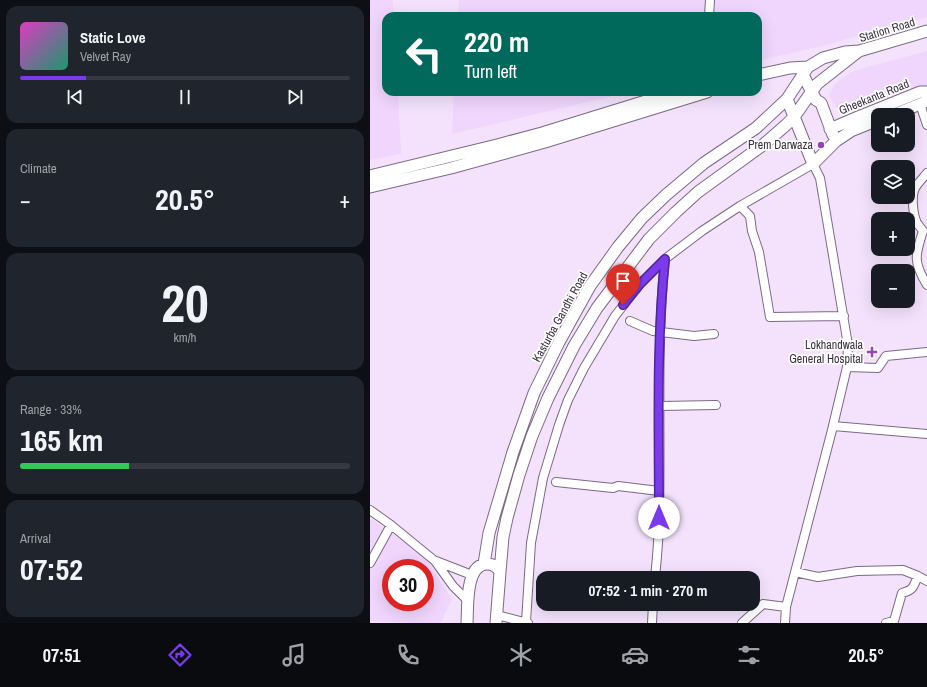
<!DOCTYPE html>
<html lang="en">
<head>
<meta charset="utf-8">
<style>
  body { margin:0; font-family:"Archivo Narrow",sans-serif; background:#20242c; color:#f1f3f6; height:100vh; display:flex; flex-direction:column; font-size:15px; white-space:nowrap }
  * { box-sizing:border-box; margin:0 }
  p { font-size:13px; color:#9ea1a6 }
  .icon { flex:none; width:22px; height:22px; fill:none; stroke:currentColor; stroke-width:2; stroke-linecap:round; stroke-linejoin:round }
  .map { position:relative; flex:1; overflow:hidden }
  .drawer { display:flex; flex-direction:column; gap:6px; padding:6px; background:#0d0f14; width:370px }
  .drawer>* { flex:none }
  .banner { position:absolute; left:12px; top:12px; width:380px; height:84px; border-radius:12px; box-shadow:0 4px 16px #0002; background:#00695c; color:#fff; overflow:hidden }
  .tools { position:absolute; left:501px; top:108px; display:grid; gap:8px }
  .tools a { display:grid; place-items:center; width:44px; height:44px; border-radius:8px; background:#171b24; box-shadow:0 4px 16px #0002; font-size:20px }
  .speed { position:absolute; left:12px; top:559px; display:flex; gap:8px; font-size:20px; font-weight:700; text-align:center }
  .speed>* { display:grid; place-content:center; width:52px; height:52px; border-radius:50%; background:#171b24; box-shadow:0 4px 16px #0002; line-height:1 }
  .speed .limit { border:6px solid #d22; background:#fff; color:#111 }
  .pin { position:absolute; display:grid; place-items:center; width:34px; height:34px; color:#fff; margin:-41px -17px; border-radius:50% 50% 50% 0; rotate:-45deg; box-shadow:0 0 4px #0007 }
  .pin .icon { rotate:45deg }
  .me { position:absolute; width:44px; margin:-22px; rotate:0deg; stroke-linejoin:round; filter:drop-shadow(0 0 3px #0008) }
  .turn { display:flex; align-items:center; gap:14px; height:84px; padding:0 16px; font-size:18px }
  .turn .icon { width:52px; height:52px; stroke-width:2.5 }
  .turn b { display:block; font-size:28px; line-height:34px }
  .big { font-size:30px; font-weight:800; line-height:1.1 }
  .drawer .widget { flex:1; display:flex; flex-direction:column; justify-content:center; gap:6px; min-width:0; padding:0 14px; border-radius:12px; background:#20242c }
  .drawer .dial { align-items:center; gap:0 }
  .dial b { font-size:52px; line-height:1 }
  .song { display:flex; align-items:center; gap:12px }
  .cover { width:48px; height:48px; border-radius:6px; background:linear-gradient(135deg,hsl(310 70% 55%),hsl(160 70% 35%)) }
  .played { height:4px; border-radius:2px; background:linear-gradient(90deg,#7c3aed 20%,#363941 20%) }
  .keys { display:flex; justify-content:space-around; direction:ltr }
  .heat { display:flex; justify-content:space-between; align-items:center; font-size:22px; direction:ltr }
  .charge { height:6px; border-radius:3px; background:linear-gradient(90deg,#34c759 33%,#363941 0) }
  .trip { position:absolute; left:166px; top:571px; width:224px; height:40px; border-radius:12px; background:#171b24; box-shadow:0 4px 16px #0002; font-weight:800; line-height:40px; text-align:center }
  .dock { display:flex; height:64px; justify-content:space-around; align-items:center; background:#090b0e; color:#9ea1a6 }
  .dock .icon { width:28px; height:28px }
  .dock .selected { color:#7c3aed }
  .dock b { font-size:18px; color:#f1f3f6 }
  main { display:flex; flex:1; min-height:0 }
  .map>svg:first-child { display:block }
  .built { fill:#f0d5fc; fill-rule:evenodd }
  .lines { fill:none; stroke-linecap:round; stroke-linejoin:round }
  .minor-casing { stroke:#7c6985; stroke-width:10 }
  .major-casing { stroke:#7c6985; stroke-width:13 }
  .minor { stroke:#fff; stroke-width:8 }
  .major { stroke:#fff; stroke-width:11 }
  .route-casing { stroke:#51269a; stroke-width:10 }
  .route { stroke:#7c3aed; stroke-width:7 }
  .poi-dot { fill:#9544b4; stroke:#fff; stroke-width:1.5 }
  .labels { text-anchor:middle; stroke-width:3.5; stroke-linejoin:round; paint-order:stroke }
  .street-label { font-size:12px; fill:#3b323f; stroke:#fff }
  .poi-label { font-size:12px; fill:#3b323f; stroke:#fff; text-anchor:end }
</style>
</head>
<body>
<main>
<section class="drawer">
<div class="widget">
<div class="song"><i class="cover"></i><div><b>Static Love</b><p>Velvet Ray</p></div></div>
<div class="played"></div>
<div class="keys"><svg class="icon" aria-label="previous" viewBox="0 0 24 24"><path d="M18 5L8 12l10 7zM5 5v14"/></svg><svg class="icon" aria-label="pause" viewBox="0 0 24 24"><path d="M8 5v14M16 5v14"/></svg><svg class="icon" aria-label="next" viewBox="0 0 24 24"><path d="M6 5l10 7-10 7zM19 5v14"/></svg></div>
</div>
<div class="widget"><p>Climate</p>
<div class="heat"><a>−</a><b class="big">20.5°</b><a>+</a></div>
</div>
<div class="widget dial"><b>20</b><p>km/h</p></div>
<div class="widget"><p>Range · 33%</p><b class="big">165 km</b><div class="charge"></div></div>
<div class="widget"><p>Arrival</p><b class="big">07:52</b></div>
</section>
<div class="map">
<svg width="557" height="623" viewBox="0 0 557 623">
  <rect width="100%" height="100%" fill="#f4e2fc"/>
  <path class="built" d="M 0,0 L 23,0 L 24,16 L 16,16 L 16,92 L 28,92 L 31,154 L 0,160 Z
    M 89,0 L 557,0 L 557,17 L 452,46 L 388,61 L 388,16 L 88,16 Z
    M 557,51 L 557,90 L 525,101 L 476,114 L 465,106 L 459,95 L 466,83 L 483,71 Z
    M 84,92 L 259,92 L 82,134 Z
    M 0,518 L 55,557 L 82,599 L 71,623 L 47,623 L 0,621 ZM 21,568 L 55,568 L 55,602 L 21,602 Z"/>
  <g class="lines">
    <defs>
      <path id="minor" d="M 339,16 L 340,0
        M 550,104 L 557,125
        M 370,206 L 380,216 L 382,231 L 389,252 L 400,317 L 474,316
        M 553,231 C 551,228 549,226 547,223 C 543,215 541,196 545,188 C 548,183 553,178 557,173
        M 553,231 C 545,255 543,262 557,285
        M 260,321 L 283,331 L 324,336 L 344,334
        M 477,367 L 508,368 L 516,356 L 557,352
        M 290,406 L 346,405
        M 463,426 L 557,434
        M 186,482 L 243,488 L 248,486 L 289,491
        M 0,510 L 21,525 L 65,561 L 83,586 L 98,601
        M 66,561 L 102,575
        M 0,563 L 21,525
        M 425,572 L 448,577 L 487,571 L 533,570 L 548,576 L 557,581
        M 285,578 C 287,558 289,538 289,517 C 291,431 286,345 295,259
        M 127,615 L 158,623
        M 156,622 L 161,543 L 173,478 L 189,425 L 198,400 L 214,368 L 245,316 L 270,284 L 295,259 L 332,231 L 370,206 L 443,164 L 450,178 L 478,345 L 477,367 L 462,430 L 416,607 L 415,623
        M 282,623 L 283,604
        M 372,623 L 393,604 L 416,607
        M 516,623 L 524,621 L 532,593 C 544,590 543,587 548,576"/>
      <path id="major" d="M 388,75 L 420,68 L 438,67 L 453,58 L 475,52 L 489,51
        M 433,75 L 446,100 L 451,103 L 463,135
        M 417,99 L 443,164 L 466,141 L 481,131 L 508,120
        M 523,115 L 555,102 L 557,100
        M 460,129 L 488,117 L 550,92 L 557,92
        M 0,176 L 127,145 L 172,133 L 305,92
        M 0,187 L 81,168 L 175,142 L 337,92
        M 114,564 L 119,533 L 143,452 L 164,393 L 189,342 L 220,286 L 248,247 L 272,218 L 296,195 L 334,163 L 386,128 L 417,99 L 438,67
        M 130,572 L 133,537 L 137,518 L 149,475 L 162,436 L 178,398 L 204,346 L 227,308 L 279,239 L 306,212 L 328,192 L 393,145 L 416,125 L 424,117 L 447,84 L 489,51 L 557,31
        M 97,623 C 98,608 95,564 117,564 C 123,564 127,566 130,572 L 126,623"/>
    </defs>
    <use href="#minor" class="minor-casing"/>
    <use href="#major" class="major-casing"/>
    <use href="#minor" class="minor"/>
    <use href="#major" class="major"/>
  </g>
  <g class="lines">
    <defs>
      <path id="route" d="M 253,305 L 270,284 L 295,259 C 286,344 289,433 289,518"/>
    </defs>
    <use href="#route" class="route-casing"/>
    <use href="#route" class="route"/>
  </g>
  <g class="poi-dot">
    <circle cx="451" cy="145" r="4"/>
    <path d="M500 346h4v4h4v4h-4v4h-4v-4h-4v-4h4z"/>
  </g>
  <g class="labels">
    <g class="street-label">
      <text transform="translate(517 30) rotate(-17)" y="4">Station Road</text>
      <text transform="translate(504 97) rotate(-22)" y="4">Gheekanta Road</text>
      <text transform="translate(190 317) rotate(-61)" y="4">Kasturba Gandhi Road</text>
    </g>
    <g class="poi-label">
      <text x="443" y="149">Prem Darwaza</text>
      <text x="493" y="349">Lokhandwala<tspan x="493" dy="14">General Hospital</tspan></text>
    </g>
  </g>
</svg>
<div class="tools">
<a><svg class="icon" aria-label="sound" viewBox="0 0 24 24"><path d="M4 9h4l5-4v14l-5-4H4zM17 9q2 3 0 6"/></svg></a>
<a><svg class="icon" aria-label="layers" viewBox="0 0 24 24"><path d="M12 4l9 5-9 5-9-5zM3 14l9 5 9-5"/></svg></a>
<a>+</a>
<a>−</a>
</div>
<div class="speed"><div class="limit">30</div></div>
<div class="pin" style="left:253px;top:305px;background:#d93025"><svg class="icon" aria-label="arrive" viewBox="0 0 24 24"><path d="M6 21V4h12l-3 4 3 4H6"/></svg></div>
<svg class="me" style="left:289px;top:518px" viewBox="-20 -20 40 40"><circle r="19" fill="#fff"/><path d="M0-13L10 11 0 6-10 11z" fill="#7c3aed"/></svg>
<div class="trip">07:52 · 1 min · 270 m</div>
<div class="banner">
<div class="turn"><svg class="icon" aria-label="left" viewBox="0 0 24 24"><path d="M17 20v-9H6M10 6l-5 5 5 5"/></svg><div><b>220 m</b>Turn left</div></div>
</div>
</div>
</main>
<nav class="dock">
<b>07:51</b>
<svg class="icon selected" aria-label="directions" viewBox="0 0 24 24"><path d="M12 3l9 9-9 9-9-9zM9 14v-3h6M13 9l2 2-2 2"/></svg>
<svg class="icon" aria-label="music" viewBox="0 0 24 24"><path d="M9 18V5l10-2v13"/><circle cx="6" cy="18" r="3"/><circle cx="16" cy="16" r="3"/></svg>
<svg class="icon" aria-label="phone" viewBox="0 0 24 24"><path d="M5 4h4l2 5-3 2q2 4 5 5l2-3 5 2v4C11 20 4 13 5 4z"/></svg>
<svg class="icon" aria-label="climate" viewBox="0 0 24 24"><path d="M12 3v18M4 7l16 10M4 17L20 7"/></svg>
<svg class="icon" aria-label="car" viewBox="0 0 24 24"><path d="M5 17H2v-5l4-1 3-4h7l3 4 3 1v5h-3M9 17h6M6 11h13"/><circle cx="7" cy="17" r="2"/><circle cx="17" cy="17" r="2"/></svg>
<svg class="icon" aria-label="filters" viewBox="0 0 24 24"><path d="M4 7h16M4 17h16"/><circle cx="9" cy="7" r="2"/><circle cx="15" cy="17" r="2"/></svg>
<b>20.5°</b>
</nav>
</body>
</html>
